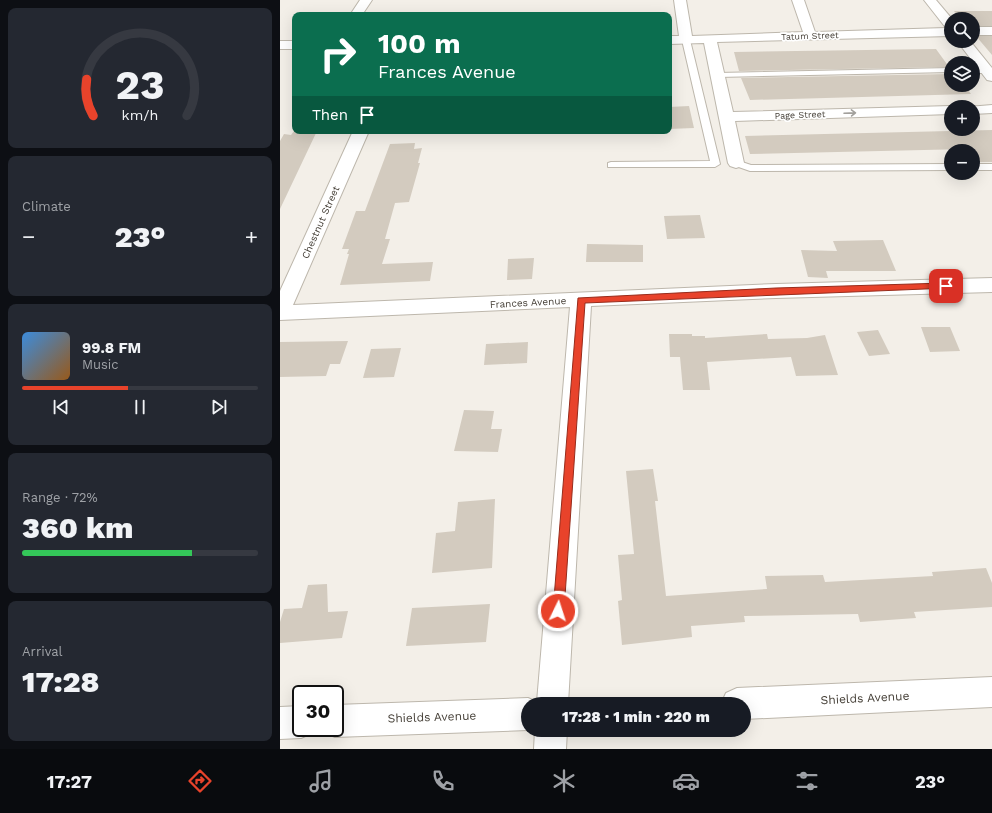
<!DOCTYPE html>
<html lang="en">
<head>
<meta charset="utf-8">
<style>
  body { margin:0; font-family:"Work Sans",sans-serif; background:#242831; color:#f1f3f6; height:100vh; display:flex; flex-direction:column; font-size:15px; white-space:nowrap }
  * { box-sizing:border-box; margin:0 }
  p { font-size:13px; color:#9ea1a6 }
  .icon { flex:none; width:22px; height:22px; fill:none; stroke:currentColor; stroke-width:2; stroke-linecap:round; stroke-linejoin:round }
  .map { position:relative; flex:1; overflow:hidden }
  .panel { display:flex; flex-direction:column; gap:8px; padding:8px; background:#0d0f14; width:280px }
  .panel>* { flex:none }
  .guide { position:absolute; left:12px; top:12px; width:380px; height:122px; border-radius:8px; box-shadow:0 4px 16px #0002; background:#0b6e4f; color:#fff; overflow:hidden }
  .fabs { position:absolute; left:664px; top:12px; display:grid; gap:8px }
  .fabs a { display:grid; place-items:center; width:36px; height:36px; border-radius:50%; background:#171b24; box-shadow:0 4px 16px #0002; font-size:20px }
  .speed { position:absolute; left:12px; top:685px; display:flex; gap:8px; font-size:20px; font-weight:700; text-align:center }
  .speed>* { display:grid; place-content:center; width:52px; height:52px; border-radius:50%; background:#171b24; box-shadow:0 4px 16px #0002; line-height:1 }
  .speed .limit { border:2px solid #111; border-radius:6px; background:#fff; color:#111 }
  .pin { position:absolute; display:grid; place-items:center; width:34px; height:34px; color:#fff; margin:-17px; border-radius:8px; box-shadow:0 2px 6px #0006 }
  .me { position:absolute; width:44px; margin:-22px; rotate:4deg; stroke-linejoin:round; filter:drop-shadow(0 0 3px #0008) }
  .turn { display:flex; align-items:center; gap:14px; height:84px; padding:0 20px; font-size:18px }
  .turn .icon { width:52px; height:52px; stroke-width:2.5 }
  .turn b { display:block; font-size:28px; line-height:34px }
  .then { display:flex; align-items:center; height:38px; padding:0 20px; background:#0003; gap:8px; font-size:15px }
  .big { font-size:30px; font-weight:800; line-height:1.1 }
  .panel .card { flex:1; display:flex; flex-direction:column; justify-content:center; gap:6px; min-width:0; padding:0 14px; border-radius:8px; background:#242831 }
  .panel .dial { align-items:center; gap:0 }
  .dial svg { height:104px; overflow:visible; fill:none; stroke:#363941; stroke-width:7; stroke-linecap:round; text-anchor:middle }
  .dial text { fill:#f1f3f6; stroke:none }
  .song { display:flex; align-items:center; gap:12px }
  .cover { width:48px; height:48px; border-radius:6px; background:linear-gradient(135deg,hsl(210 70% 55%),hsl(30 70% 35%)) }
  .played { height:4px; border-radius:2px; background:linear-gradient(90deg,#e8432b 45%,#363941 45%) }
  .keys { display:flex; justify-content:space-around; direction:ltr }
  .heat { display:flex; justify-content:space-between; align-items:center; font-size:22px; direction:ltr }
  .charge { height:6px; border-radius:3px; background:linear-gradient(90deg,#34c759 72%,#363941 0) }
  .trip { position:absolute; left:241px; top:697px; width:230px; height:40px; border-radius:20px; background:#171b24; box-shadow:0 4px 16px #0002; font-weight:800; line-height:40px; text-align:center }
  .tab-bar { display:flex; height:64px; justify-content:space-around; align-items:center; background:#090b0e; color:#9ea1a6 }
  .tab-bar .icon { width:28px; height:28px }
  .tab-bar .on { color:#e8432b }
  .tab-bar b { font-size:18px; color:#f1f3f6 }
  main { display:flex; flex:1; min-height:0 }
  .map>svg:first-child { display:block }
  .building { fill:#d3cbbf }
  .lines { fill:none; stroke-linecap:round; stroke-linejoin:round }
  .lane-casing { stroke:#bdb7ac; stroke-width:2 }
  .street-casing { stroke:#bdb7ac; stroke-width:2 }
  .lane { fill:#fff; fill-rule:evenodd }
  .street { fill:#fff; fill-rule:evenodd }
  .oneway { stroke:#a2a09c }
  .route { fill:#e8432b; stroke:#972c1c }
  .labels { text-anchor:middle; stroke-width:3.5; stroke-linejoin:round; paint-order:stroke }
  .far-street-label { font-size:9px; fill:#464038; stroke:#fff }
  .street-label { font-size:10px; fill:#464038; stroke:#fff }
  .near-street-label { font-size:12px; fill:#464038; stroke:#fff }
</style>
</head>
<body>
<main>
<section class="panel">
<div class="card dial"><svg viewBox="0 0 100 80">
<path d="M14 69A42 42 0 1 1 86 69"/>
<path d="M14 69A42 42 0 0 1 9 41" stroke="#e8432b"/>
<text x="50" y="56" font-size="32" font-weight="700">23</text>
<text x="50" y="72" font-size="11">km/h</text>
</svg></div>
<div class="card"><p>Climate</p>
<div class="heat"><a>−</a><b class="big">23°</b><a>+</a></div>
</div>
<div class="card">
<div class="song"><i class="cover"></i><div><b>99.8 FM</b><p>Music</p></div></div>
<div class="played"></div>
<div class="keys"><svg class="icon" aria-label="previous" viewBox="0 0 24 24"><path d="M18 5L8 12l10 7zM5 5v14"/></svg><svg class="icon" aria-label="pause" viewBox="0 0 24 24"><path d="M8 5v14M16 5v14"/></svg><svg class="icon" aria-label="next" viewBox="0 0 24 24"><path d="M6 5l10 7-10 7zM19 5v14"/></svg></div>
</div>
<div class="card"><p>Range · 72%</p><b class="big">360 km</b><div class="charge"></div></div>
<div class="card"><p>Arrival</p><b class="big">17:28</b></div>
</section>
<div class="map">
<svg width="712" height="749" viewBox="0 0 712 749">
  <rect width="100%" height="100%" fill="#f3efe8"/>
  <path class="building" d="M 674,11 L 712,11 L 712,26 L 693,26 L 693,19 L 681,19 Z
    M 696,36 L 712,36 L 712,55 Z
    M 656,49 L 669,67 L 459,71 L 454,52 Z
    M 671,74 L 671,85 L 684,85 L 691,94 L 470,100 L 461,78 Z
    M 409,106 L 414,128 L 389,129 L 389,107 Z
    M 712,130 L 712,162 L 696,162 L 693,157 L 693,151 L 689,151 L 687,149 L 470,154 L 465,136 Z
    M 14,131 L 37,131 L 0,209 L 0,141 L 4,134 L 11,135 Z
    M 135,143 L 134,149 L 142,148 L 138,163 L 140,163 L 129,202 L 115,203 L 105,239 L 110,239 L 102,264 L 153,262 L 150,281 L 60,285 L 69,254 L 67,254 L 69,249 L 62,249 L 76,211 L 85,211 L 110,144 Z
    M 420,215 L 425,238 L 387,239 L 384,216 Z
    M 603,240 L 616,271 L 546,271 L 548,278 L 528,277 L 521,250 L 557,251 L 553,241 Z
    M 307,244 L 363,245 L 363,262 L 306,262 Z
    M 254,258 L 252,279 L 227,280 L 228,259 Z
    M 641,327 L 670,327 L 680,351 L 650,352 Z
    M 598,330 L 610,354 L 589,356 L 577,332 Z
    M 389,334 L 412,334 L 412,336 L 425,336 L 425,338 L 487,334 L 488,339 L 527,338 L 545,335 L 558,375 L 516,376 L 511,357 L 427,362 L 430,390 L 403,390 L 400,357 L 390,357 Z
    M 68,341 L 60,364 L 50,364 L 46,376 L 0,377 L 0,342 Z
    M 248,342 L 247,363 L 204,365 L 206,344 Z
    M 121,348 L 114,377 L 83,378 L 91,349 Z
    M 184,410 L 214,411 L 211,429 L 222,429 L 218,452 L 174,451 Z
    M 373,469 L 378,501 L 375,501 L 386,596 L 487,589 L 485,576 L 543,575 L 545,582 L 653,576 L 652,572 L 706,568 L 712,583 L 712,607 L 634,612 L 636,618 L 580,622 L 578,614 L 464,616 L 465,622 L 411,626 L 412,637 L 342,645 L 338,601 L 342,600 L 338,555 L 354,554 L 346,471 Z
    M 215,499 L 212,568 L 152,573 L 156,533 L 175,531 L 178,502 Z
    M 47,584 L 48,612 L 68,611 L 62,638 L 0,643 L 0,622 L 4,609 L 22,608 L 28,585 Z
    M 210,604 L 206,642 L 126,646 L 132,608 Z"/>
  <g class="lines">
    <defs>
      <path id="lane" d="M 403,38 L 410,40 L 440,164 L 435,167 L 328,167 L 328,163 L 331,162 L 430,161 L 402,40 Z
        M 671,68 L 671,72 L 438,77 L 434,75 L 438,73 Z
        M 693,69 L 707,69 L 711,71 L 707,73 L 693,73 Z
        M 456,160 L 471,165 L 671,164 L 671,170 L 470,171 L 453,165 L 451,163 Z
        M 693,164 L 712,164 L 712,170 L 693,170 Z"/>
      <path id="street" d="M 80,0 L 92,0 L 82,15 L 70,15 Z
        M 394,0 L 406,0 L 412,36 L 523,32 L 512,0 L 524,0 L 535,32 L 666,28 L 644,0 L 656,0 L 672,19 L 671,36 L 437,42 L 453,112 L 671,106 L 676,107 L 671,107 L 671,114 L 455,121 L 464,163 L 462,166 L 456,168 L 450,166 L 448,163 L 424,43 L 389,44 L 389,36 L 399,36 Z
        M 693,27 L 712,27 L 712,35 L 693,35 Z
        M 0,41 L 15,41 L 15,49 L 0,49 Z
        M 677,41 L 690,41 L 712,68 L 712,81 L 707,80 Z
        M 712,105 L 712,113 L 693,114 L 693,107 L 688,107 Z
        M 73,131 L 89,131 L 13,305 L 496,284 L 712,278 L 712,292 L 496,298 L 311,306 L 288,704 L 248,704 L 248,730 L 55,737 L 44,732 L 42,728 L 55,728 L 55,705 L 248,698 L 257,702 L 290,307 L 0,320 L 0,291 Z
        M 712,677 L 712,707 L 464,719 L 464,704 L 441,704 L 446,693 L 457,688 Z
        M 21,706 L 21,728 L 34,728 L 32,733 L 21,738 L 0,739 L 0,707 Z
        M 255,730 L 287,730 L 286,749 L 254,749 Z"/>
    </defs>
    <use href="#lane" class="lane-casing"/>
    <use href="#street" class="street-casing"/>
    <use href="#lane" class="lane"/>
    <use href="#street" class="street"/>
  </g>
  <defs><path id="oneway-shaft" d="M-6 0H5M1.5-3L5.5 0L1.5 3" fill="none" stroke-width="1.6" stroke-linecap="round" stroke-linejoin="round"/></defs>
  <use class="oneway" href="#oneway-shaft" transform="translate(570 113) rotate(-2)"/>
  <path class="route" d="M 666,283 L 670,286 L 669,288 L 305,303 L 284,611 L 283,615 L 278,616 L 274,615 L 273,611 L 298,298 L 496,288 Z"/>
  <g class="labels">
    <g class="far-street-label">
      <text transform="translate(530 36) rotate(-2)" y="3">Tatum Street</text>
      <text transform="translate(520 115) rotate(-2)" y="3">Page Street</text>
    </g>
    <g class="street-label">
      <text transform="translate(40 222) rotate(-66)" y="4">Chestnut Street</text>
      <text transform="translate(248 302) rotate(-3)" y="4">Frances Avenue</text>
    </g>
    <g class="near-street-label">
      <text transform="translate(585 698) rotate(-3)" y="4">Shields Avenue</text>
      <text transform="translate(152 717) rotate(-2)" y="4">Shields Avenue</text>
    </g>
  </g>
</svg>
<div class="fabs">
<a><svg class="icon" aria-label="search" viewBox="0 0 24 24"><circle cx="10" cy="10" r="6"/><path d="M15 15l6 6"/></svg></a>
<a><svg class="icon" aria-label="layers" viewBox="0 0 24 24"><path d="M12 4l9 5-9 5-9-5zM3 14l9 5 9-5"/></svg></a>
<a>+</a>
<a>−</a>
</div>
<div class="speed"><div class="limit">30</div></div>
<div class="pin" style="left:666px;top:286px;background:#d93025"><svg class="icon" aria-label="arrive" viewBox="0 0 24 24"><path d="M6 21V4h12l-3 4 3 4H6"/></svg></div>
<svg class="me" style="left:278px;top:611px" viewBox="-20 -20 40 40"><circle r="17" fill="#e8432b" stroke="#fff" stroke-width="3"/><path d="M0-11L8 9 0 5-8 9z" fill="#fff"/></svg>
<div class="trip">17:28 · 1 min · 220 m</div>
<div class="guide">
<div class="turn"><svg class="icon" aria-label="right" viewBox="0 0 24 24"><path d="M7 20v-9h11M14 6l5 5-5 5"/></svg><div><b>100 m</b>Frances Avenue</div></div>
<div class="then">Then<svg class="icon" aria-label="arrive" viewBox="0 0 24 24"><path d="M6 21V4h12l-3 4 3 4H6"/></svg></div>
</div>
</div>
</main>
<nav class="tab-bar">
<b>17:27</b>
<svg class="icon on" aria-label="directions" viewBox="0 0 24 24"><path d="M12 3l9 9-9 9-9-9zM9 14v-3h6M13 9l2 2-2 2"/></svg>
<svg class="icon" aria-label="music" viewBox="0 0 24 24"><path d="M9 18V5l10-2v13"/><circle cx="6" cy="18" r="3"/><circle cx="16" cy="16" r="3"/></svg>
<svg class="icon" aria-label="phone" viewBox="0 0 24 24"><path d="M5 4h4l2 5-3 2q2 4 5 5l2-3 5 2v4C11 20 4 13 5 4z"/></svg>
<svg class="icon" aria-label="climate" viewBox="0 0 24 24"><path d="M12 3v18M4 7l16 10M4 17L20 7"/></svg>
<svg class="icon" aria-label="car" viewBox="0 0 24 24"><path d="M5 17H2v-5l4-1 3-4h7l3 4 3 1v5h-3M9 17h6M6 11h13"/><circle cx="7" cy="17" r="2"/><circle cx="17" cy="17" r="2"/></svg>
<svg class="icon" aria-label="filters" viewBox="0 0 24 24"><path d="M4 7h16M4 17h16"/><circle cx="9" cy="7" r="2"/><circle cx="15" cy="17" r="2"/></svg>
<b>23°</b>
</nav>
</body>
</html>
